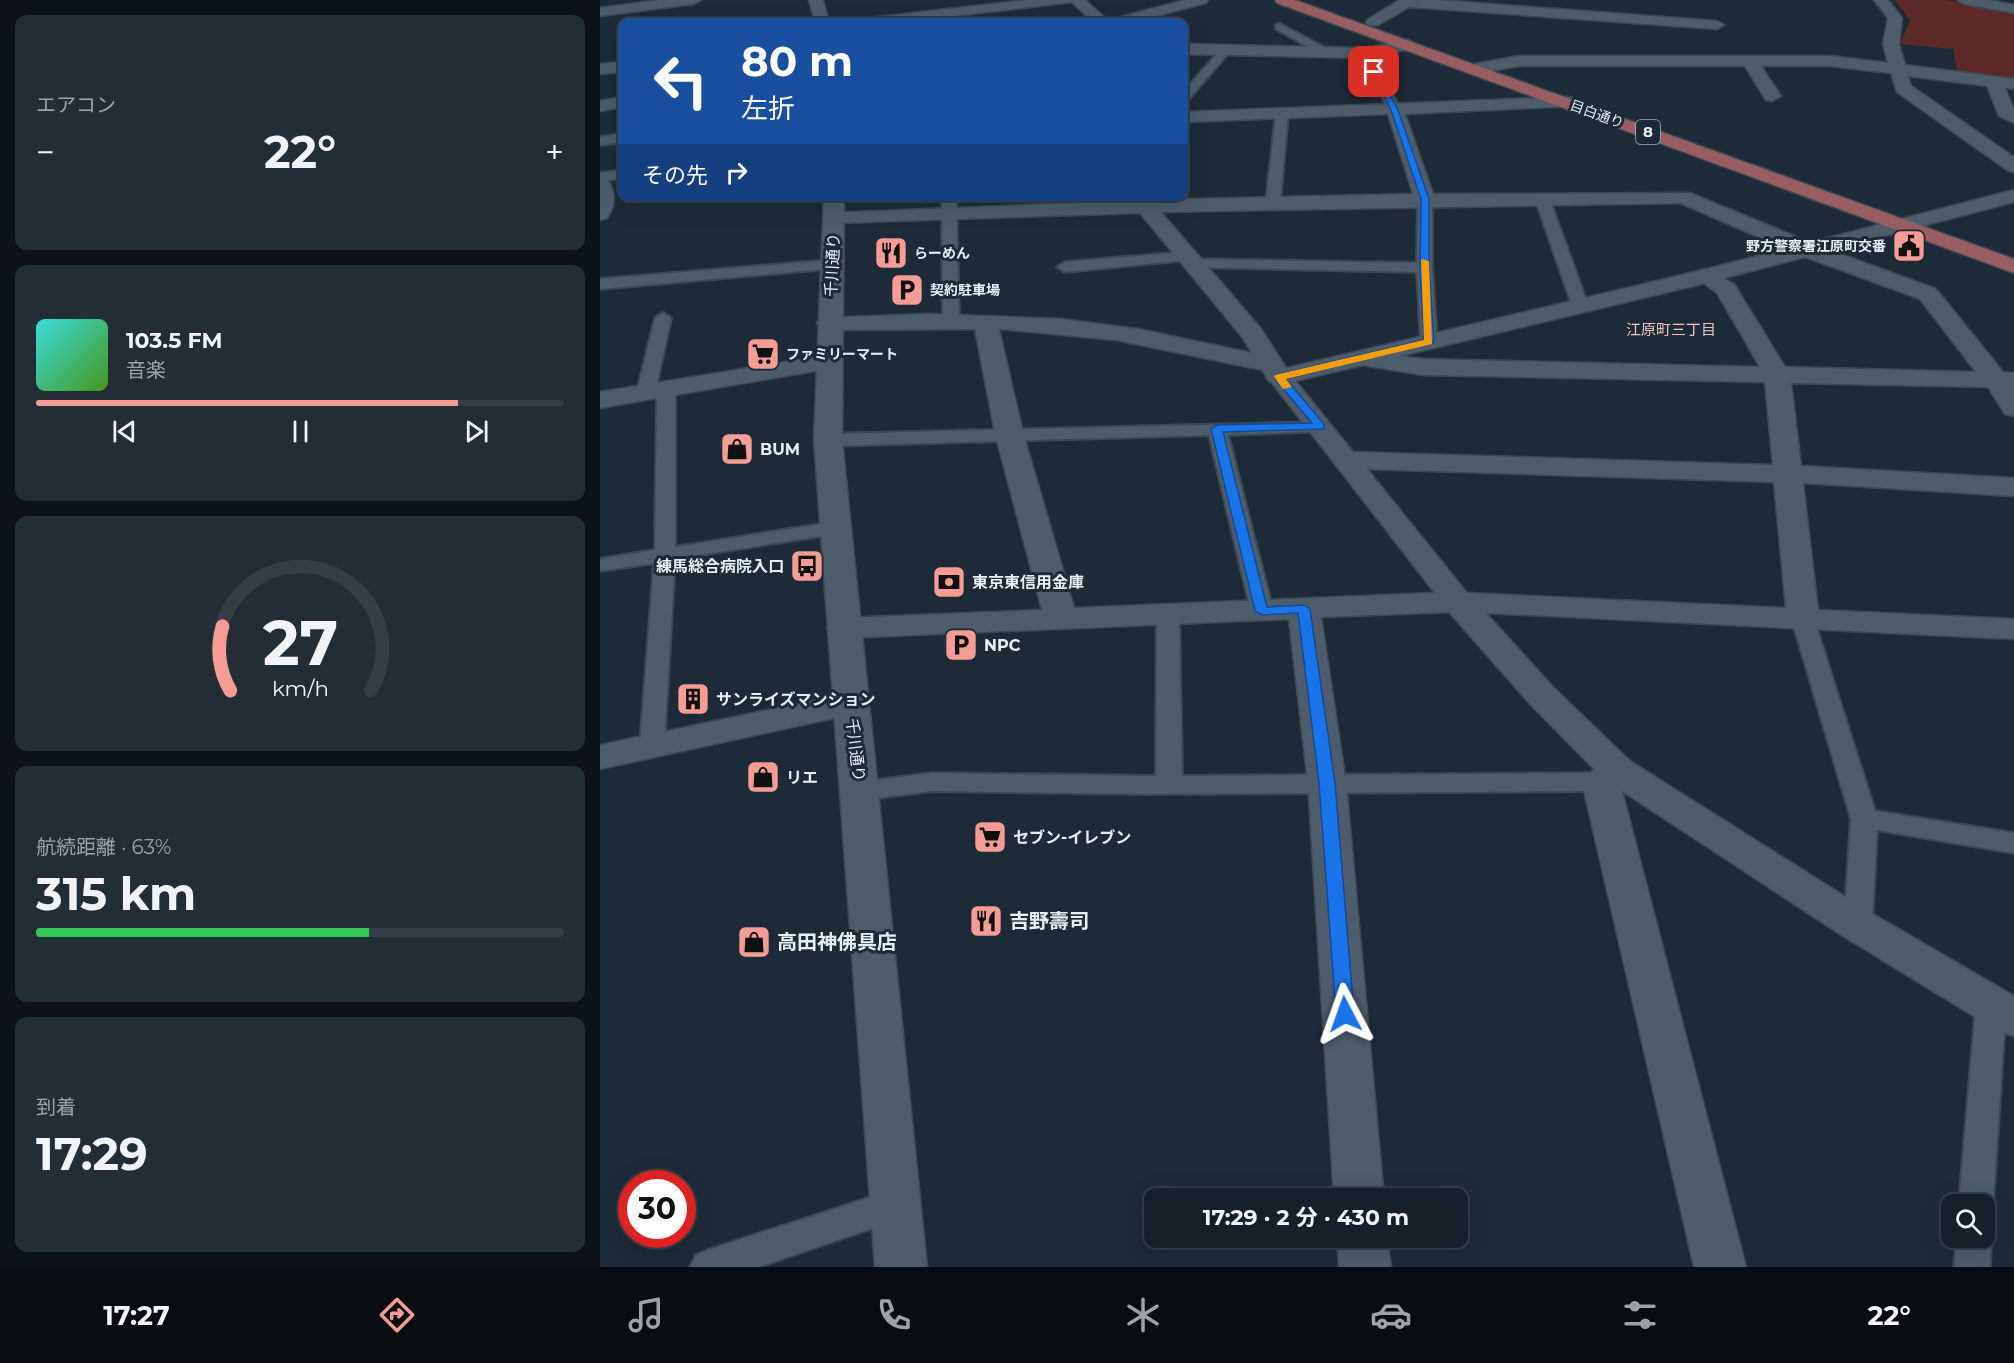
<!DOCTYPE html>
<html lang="ja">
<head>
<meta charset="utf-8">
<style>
  body { margin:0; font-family:Montserrat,"Noto Sans JP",sans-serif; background:#232d36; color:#f1f3f6; height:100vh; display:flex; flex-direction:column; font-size:22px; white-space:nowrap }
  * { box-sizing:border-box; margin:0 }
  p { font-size:20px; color:#9ea3a8 }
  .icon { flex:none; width:33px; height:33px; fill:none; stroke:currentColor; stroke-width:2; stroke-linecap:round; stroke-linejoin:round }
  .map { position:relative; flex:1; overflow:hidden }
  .side { display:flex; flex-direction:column; gap:15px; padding:15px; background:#0c1217; width:600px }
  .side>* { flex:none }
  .top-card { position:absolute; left:18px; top:18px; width:570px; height:183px; border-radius:12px; box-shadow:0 6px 24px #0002,0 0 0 2px #353e47; background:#1a4fa0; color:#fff; overflow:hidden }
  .buttons { position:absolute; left:1341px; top:1194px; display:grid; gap:12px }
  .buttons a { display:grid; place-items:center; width:54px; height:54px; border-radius:12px; background:#16202a; box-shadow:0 6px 24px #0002,0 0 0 2px #353e47; font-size:30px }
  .speed { position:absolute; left:18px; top:1170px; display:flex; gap:12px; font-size:30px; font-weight:700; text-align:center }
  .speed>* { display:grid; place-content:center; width:78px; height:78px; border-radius:50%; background:#16202a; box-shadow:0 6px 24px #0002,0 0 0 2px #353e47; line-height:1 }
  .speed .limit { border:9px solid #d22; background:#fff; color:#111 }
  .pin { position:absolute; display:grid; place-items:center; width:51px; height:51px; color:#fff; margin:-26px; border-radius:12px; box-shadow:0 3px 9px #0006 }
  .me { position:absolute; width:66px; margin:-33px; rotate:356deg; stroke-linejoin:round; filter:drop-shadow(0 0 4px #0008) }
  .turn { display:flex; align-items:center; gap:21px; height:126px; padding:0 24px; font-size:27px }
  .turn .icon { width:78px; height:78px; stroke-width:2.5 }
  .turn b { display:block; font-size:42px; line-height:51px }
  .then { display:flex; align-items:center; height:57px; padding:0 24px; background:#0003; gap:12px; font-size:22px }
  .big { font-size:45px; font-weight:700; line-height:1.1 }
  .side .card { flex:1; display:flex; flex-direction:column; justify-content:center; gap:9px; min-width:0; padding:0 21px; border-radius:12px; background:#232d36 }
  .side .dial { align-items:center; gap:0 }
  .dial svg { height:156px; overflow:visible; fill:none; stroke:#353e47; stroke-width:7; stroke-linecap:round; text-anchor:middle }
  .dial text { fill:#f1f3f6; stroke:none }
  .song { display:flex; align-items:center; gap:18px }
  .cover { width:72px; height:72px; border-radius:9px; background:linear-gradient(135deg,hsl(180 70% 55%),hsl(100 70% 35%)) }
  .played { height:6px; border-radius:3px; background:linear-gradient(90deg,#f59c95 80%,#353e47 80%) }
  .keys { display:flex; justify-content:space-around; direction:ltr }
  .heat { display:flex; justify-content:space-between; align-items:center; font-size:33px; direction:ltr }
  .charge { height:9px; border-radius:4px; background:linear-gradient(90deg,#34c759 63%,#353e47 0) }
  .trip { position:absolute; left:544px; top:1188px; width:324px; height:60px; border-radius:12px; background:#16202a; box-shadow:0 6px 24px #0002,0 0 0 2px #353e47; font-weight:700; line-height:60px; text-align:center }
  .dock { display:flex; height:96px; justify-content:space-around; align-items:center; background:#090d11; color:#9ea3a8 }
  .dock .icon { width:42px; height:42px }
  .dock .on { color:#f59c95 }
  .dock b { font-size:27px; color:#f1f3f6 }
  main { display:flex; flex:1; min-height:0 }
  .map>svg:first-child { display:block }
  .green { fill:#5d2927 }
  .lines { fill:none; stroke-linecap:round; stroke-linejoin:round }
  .lane-casing { stroke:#3c4953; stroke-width:4 }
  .street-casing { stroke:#3c4953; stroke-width:3 }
  .secondary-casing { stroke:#3c4953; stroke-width:3 }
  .primary-casing { stroke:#3c4953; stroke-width:3 }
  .lane { fill:#4d5d6b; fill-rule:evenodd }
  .street { fill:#4d5d6b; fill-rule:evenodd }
  .secondary { fill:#4d5d6b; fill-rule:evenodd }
  .primary { fill:#995e61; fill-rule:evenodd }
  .route { fill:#1a73e8; stroke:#114b97; stroke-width:1.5 }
  .slow { fill:#f59e0b }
  .labels { text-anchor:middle; stroke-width:6; stroke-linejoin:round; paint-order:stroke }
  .far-street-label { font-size:14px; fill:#e5eff7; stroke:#1d2b38 }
  .far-poi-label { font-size:14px; font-weight:bold; fill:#e5eff7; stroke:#1d2b38; text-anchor:start }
  .shield { fill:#1d2b38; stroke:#a9b4be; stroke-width:1.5 }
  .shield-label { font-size:15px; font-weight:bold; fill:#e5eff7 }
  .far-neighbourhood-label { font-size:15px; fill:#f5c1bc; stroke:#1d2b38 }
  .street-label { font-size:16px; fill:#e5eff7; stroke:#1d2b38 }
  .poi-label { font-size:16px; font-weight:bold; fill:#e5eff7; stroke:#1d2b38; text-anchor:start }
  .near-poi-label { font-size:20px; font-weight:bold; fill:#e5eff7; stroke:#1d2b38; text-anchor:start }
</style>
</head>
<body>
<main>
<section class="side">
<div class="card"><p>エアコン</p>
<div class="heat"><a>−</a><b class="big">22°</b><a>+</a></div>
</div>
<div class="card">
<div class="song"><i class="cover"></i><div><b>103.5 FM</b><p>音楽</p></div></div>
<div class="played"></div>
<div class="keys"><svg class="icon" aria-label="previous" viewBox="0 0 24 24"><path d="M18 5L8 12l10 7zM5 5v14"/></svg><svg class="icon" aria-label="pause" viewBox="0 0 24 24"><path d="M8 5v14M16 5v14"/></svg><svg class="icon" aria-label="next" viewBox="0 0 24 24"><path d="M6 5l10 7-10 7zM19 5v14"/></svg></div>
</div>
<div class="card dial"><svg viewBox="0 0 100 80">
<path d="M14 69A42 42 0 1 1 86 69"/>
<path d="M14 69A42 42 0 0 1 10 36" stroke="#f59c95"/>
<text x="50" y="56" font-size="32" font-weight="700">27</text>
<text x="50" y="72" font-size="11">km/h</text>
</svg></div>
<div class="card"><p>航続距離 · 63%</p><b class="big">315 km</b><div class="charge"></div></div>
<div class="card"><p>到着</p><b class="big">17:29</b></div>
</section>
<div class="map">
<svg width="1414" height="1267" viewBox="0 0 1414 1267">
  <rect width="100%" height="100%" fill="#1d2b38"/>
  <path class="green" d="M 1295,0 L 1345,0 L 1414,11 L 1414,83 L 1358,75 L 1353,49 L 1300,44 L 1310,20 Z"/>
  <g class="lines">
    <defs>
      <path id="lane" d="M 680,24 L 731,51 L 732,53 L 723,55 L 676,29 L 676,25 Z
        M 623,47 L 632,49 L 588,100 L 584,101 L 584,91 Z
        M 764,50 L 769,53 L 801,110 L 799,113 L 789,110 L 759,53 Z
        M 682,109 L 688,113 L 680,202 L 673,206 L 666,202 L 676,113 Z
        M 22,134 L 22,142 L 0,145 L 0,137 Z
        M 22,170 L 22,178 L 0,181 L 0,173 Z
        M 942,194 L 949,198 L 988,305 L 986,308 L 974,308 L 972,305 L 935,198 Z
        M 825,195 L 832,199 L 832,268 L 837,342 L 829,347 L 821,342 L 817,272 L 592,267 L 587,266 L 586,260 L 465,272 L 457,267 L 465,262 L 586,252 L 591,253 L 592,259 L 817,263 L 818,199 Z
        M 342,196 L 356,196 L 359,322 L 351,327 L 343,322 Z
        M 232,260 L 240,265 L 237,268 L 0,289 L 0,279 Z
        M 63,313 L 71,318 L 55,392 L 46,397 L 37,392 L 55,318 Z
        M 66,383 L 75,388 L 75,547 L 234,522 L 241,524 L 244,528 L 241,532 L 234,534 L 75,559 L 64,746 L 61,752 L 52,754 L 43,752 L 40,746 L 54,563 L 0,571 L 0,559 L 55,550 L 57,388 Z
        M 720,422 L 726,423 L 729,427 L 726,431 L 628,435 L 673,611 L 670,616 L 654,616 L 651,611 L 609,435 L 228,446 L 219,440 L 228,434 Z
        M 568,607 L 576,609 L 579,614 L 582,776 L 1001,773 L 1010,776 L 1014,782 L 1010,788 L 1001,791 L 549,794 L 332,791 L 261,800 L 252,797 L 248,791 L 252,785 L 261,782 L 332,773 L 556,776 L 557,614 L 560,609 Z
        M 1203,613 L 1211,615 L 1214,620 L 1275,811 L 1414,833 L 1414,853 L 1277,830 L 1272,925 L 1268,933 L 1258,936 L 1248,933 L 1244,925 L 1251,819 L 1192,620 L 1195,615 Z
        M 1391,992 L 1402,995 L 1406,1004 L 1393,1204 L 1388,1215 L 1384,1216 L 1384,1204 L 1359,1204 L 1376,1004 L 1380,995 Z
        M 296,1189 L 308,1194 L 313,1205 L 308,1216 L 158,1267 L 90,1267 L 96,1255 L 108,1250 Z
        M 1384,1226 L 1391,1238 L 1390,1267 L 1354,1267 L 1357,1238 L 1384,1238 Z"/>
      <path id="street" d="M 60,0 L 101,0 L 94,4 L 0,16 L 0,8 Z
        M 209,0 L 223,0 L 229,22 L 215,22 Z
        M 428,0 L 485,0 L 503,16 L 516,22 L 493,22 L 472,2 L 304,22 L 262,22 L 269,18 Z
        M 800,0 L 837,0 L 1117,21 L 1124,25 L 1117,29 L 809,7 L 778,25 L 768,25 L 766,22 L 768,19 Z
        M 1274,0 L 1288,0 L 1302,18 L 1299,44 L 1305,65 L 1414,79 L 1414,89 L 1405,88 L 1414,110 L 1414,123 L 1399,116 L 1387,86 L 1308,76 L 1311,86 L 1414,157 L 1414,172 L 1407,170 L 1297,92 L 1291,73 L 1230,66 L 1161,66 L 1181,96 L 1172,101 L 1166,100 L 1145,66 L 919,66 L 874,74 L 866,69 L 874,64 L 919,56 L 1230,56 L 1288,63 L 1283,44 L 1288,18 Z
        M 1357,0 L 1388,0 L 1414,5 L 1414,13 L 1364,4 Z
        M 809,40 L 817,45 L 814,48 L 764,58 L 584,54 L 584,44 L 764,48 Z
        M 22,62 L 22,72 L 0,74 L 0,64 Z
        M 967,97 L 973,98 L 976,102 L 973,106 L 805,114 L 833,194 L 1090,193 L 1216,245 L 1336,289 L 1403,372 L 1414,373 L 1414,416 L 1405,414 L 1388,387 L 1191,383 L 1201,466 L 1414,478 L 1414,496 L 1203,483 L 1218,610 L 1414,619 L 1414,639 L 886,613 L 953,687 L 1030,761 L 1273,914 L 1414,996 L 1414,1036 L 1398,1031 L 1243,936 L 1022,791 L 1146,1267 L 1094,1267 L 982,782 L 994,769 L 929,703 L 849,612 L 721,617 L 746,783 L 784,1198 L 734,1198 L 708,783 L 689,619 L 243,638 L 231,635 L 227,628 L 231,621 L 243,618 L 442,610 L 395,433 L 375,329 L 229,330 L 221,328 L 217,323 L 221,318 L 329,314 L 461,319 L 538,329 L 652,353 L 643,338 L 540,213 L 235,223 L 228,221 L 225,217 L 228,213 L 530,201 L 527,196 L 548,196 L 551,200 L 813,194 L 788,114 L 584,122 L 584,112 ZM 1080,203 L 1200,255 L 1320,299 L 1376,372 L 1185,367 L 1134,284 L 1106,269 L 1098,271 L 1095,276 L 1117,293 L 1160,367 L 823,359 L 762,351 L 753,353 L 750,358 L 753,363 L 762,365 L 823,375 L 1165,382 L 1173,465 L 753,452 L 689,373 L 662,330 L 561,212 ZM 399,329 L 516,340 L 662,370 L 835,593 L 474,608 L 423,433 ZM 767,469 L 1174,482 L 1186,608 L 867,593 Z
        M 0,177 L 7,179 C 16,192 16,205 7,218 L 0,220 Z
        M 229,355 L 238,357 L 241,362 L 238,367 L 0,408 L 0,392 Z
        M 250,693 L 262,696 L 268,704 L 262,712 L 0,769 L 0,745 Z
        M 737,1238 L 787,1238 L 791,1267 L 739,1267 Z"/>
      <path id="secondary" d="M 585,0 L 608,0 L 606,3 L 533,22 L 511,22 L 513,19 Z
        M 22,97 L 22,107 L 0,111 L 0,101 Z
        M 1414,190 L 1414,202 L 1106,283 L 679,385 L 670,382 L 666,377 L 670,372 L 1103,270 Z
        M 224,196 L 244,196 L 242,440 L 327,1267 L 275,1267 L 214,440 Z"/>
      <path id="primary" d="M 675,0 L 695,0 L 1414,259 L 1414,273 L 677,3 Z"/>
    </defs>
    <use href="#lane" class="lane-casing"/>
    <use href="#street" class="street-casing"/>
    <use href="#secondary" class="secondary-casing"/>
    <use href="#primary" class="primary-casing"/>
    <use href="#lane" class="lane"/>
    <use href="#street" class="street"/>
    <use href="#secondary" class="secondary"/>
    <use href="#primary" class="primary"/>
  </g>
  <path class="route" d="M 772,70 L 778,72 L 798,110 L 829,199 L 829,268 L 834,342 L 686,379 L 724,424 L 724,429 L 623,432 L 667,607 L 704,605 L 710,609 L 735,783 L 754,1014 L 752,1019 L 745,1021 L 739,1019 L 736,1014 L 719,783 L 698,613 L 662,615 L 655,611 L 611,429 L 617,425 L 712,423 L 675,379 L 675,375 L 824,340 L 820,268 L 821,199 L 791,110 Z"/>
  <path class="slow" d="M 821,259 L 829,261 L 832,344 L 686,379 L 692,387 L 683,389 L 674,377 L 675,375 L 824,340 Z"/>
  <defs>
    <symbol id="civic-square" viewBox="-11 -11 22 22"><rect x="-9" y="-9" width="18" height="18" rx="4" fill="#f59c95" stroke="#1d2b38"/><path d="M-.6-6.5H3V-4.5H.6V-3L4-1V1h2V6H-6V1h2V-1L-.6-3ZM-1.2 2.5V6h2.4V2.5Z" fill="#111"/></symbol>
    <symbol id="restaurant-square" viewBox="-11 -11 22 22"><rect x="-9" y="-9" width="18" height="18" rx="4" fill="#f59c95" stroke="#1d2b38"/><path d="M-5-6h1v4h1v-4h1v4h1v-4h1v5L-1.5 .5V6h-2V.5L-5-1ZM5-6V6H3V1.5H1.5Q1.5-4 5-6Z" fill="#111"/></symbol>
    <symbol id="parking-square" viewBox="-11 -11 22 22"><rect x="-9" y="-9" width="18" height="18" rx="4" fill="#f59c95" stroke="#1d2b38"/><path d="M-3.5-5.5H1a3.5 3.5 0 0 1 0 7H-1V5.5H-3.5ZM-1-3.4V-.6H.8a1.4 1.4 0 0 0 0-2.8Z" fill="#111"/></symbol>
    <symbol id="supermarket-square" viewBox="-11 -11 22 22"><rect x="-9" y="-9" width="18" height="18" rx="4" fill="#f59c95" stroke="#1d2b38"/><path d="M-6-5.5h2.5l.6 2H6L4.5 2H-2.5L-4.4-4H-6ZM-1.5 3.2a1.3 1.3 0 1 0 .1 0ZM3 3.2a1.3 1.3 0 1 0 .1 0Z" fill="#111"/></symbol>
    <symbol id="shop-square" viewBox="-11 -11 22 22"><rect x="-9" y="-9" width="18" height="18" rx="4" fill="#f59c95" stroke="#1d2b38"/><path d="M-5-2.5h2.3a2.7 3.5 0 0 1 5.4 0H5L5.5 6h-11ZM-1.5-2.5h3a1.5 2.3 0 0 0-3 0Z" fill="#111"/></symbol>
    <symbol id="bus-square" viewBox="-11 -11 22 22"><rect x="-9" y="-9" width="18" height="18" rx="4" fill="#f59c95" stroke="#1d2b38"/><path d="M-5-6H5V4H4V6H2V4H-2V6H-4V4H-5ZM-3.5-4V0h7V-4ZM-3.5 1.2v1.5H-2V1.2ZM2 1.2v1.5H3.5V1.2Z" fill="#111"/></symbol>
    <symbol id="bank-square" viewBox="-11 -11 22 22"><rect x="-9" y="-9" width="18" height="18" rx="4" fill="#f59c95" stroke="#1d2b38"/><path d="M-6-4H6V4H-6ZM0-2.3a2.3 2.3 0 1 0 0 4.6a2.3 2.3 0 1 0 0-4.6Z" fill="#111"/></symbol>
    <symbol id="building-square" viewBox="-11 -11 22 22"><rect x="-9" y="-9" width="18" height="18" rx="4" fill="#f59c95" stroke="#1d2b38"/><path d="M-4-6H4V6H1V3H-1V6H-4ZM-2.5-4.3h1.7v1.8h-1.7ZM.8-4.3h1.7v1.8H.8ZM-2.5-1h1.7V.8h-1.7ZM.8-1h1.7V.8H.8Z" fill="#111"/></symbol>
  </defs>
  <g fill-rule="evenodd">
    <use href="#civic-square" x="1290" y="227" width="38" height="38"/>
    <use href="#restaurant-square" x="272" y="234" width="38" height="38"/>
    <use href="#parking-square" x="288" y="271" width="38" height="38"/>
    <use href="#supermarket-square" x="144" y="335" width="38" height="38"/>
    <use href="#shop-square" x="118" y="430" width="38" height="38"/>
    <use href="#bus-square" x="188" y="547" width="38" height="38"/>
    <use href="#bank-square" x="330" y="563" width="38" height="38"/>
    <use href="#parking-square" x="342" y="626" width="38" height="38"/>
    <use href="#building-square" x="74" y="680" width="38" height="38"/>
    <use href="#shop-square" x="144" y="758" width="38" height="38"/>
    <use href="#supermarket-square" x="371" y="818" width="38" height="38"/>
    <use href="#restaurant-square" x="367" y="902" width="38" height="38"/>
    <use href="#shop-square" x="135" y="923" width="38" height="38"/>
  </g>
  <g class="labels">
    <g class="far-street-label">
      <text transform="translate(997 114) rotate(20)" y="5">目白通り</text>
    </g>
    <g class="far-poi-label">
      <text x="1286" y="251" text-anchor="end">野方警察署江原町交番</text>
      <text x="314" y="258">らーめん</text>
      <text x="330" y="295">契約駐車場</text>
      <text x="186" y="359">ファミリーマート</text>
    </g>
    <rect class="shield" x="1036" y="120" width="24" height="24" rx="4.5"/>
    <g class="shield-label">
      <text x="1048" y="137">8</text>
    </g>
    <g class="far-neighbourhood-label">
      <text x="1071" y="335">江原町三丁目</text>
    </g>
    <g class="street-label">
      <text transform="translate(232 265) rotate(-87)" y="6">千川通り</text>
      <text transform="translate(256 750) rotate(83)" y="6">千川通り</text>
    </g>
    <g class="poi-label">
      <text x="160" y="455">BUM</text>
      <text x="184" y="572" text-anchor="end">練馬総合病院入口</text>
      <text x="372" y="588">東京東信用金庫</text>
      <text x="384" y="651">NPC</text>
      <text x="116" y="705">サンライズマンション</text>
      <text x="186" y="783">リエ</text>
      <text x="413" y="843">セブン-イレブン</text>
    </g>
    <g class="near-poi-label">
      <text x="409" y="928">吉野壽司</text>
      <text x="177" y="949">高田神佛具店</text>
    </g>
  </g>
</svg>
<div class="buttons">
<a><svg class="icon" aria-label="search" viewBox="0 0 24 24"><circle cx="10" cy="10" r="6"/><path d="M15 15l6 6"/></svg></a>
</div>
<div class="speed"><div class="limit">30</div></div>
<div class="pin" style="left:774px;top:72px;background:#d93025"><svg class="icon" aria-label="arrive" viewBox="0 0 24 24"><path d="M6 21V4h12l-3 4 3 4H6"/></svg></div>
<svg class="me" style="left:745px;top:1014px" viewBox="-20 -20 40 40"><path d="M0-17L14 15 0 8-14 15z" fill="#1a73e8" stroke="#fff" stroke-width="4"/></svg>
<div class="trip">17:29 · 2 分 · 430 m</div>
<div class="top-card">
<div class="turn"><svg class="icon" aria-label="left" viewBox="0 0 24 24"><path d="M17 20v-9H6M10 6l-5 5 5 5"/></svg><div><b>80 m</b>左折</div></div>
<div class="then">その先<svg class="icon" aria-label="right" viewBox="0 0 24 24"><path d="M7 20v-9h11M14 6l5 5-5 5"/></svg></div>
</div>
</div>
</main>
<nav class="dock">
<b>17:27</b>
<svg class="icon on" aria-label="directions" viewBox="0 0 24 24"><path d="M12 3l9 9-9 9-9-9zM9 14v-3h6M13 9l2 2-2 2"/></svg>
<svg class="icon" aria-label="music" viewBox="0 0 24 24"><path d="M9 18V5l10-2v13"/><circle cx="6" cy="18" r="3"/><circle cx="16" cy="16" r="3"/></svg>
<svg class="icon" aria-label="phone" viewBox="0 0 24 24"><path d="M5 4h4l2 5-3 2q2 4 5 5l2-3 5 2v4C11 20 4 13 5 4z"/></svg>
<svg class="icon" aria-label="climate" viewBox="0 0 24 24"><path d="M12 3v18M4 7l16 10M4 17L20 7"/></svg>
<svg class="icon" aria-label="car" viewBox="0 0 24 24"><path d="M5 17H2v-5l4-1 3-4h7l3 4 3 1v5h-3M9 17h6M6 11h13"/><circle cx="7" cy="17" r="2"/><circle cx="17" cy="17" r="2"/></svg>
<svg class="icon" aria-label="filters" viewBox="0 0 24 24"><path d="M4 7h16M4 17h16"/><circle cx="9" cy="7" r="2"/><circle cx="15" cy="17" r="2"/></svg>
<b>22°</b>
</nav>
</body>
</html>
